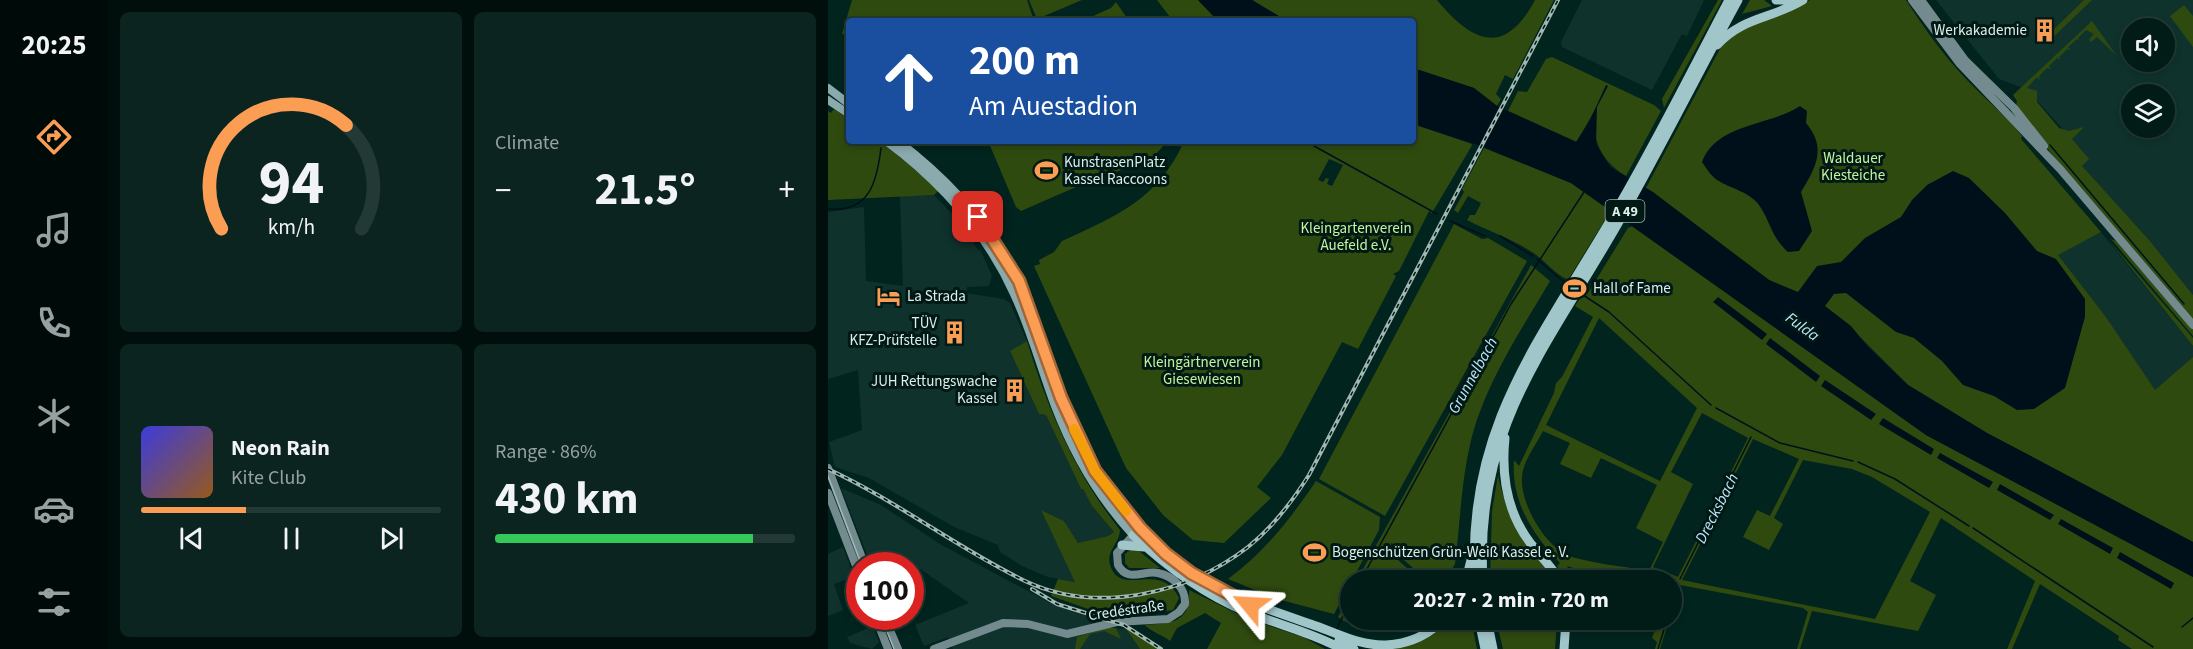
<!DOCTYPE html>
<html lang="en">
<head>
<meta charset="utf-8">
<style>
  body { margin:0; font-family:"Source Sans 3",sans-serif; background:#0b241f; color:#f1f3f6; height:100vh; display:flex; flex-direction:column; font-size:22px; white-space:nowrap }
  * { box-sizing:border-box; margin:0 }
  p { font-size:20px; color:#96a1a1 }
  .icon { flex:none; width:33px; height:33px; fill:none; stroke:currentColor; stroke-width:2; stroke-linecap:round; stroke-linejoin:round }
  .map { position:relative; flex:1; overflow:hidden }
  .sheet { display:flex; flex-direction:column; gap:12px; padding:12px; background:#010f0c; width:720px }
  .sheet>* { flex:none }
  .top-card { position:absolute; left:18px; top:18px; width:570px; height:126px; border-radius:6px; box-shadow:0 3px 9px #0003,0 0 0 2px #233935; background:#1a4fa0; color:#fff; overflow:hidden }
  .fabs { position:absolute; left:1293px; top:18px; display:grid; gap:12px }
  .fabs a { display:grid; place-items:center; width:54px; height:54px; border-radius:50%; background:#011b16; box-shadow:0 3px 9px #0003,0 0 0 2px #233935; font-size:30px }
  .speed { position:absolute; left:18px; top:552px; display:flex; gap:12px; font-size:30px; font-weight:700; text-align:center }
  .speed>* { display:grid; place-content:center; width:78px; height:78px; border-radius:50%; background:#011b16; box-shadow:0 3px 9px #0003,0 0 0 2px #233935; line-height:1 }
  .speed .limit { border:9px solid #d22; background:#fff; color:#111 }
  .pin { position:absolute; display:grid; place-items:center; width:51px; height:51px; color:#fff; margin:-26px; border-radius:12px; box-shadow:0 3px 9px #0006 }
  .me { position:absolute; width:66px; margin:-33px; rotate:297deg; stroke-linejoin:round; filter:drop-shadow(0 0 4px #0008) }
  .turn { display:flex; align-items:center; gap:21px; height:126px; padding:0 24px; font-size:27px }
  .turn .icon { width:78px; height:78px; stroke-width:2.5 }
  .turn b { display:block; font-size:42px; line-height:51px }
  .big { font-size:45px; font-weight:700; line-height:1.1 }
  .sheet .tile { flex:1; display:flex; flex-direction:column; justify-content:center; gap:9px; min-width:0; padding:0 21px; border-radius:9px; background:#0b241f }
  .sheet .dial { align-items:center; gap:0 }
  .dial svg { height:156px; overflow:visible; fill:none; stroke:#233935; stroke-width:7; stroke-linecap:round; text-anchor:middle }
  .dial text { fill:#f1f3f6; stroke:none }
  .song { display:flex; align-items:center; gap:18px }
  .cover { width:72px; height:72px; border-radius:9px; background:linear-gradient(135deg,hsl(240 70% 55%),hsl(30 70% 35%)) }
  .played { height:6px; border-radius:3px; background:linear-gradient(90deg,#fc9d54 35%,#233935 35%) }
  .keys { display:flex; justify-content:space-around; direction:ltr }
  .heat { display:flex; justify-content:space-between; align-items:center; font-size:33px; direction:ltr }
  .charge { height:9px; border-radius:4px; background:linear-gradient(90deg,#34c759 86%,#233935 0) }
  .sheet .tiles { flex:1; display:grid; gap:12px; grid-template-columns:repeat(2,1fr) }
  .trip { position:absolute; left:512px; top:570px; width:342px; height:60px; border-radius:30px; background:#011b16; box-shadow:0 3px 9px #0003,0 0 0 2px #233935; font-weight:700; line-height:60px; text-align:center }
  main { display:flex; flex:1; min-height:0 }
  .tab-bar { display:flex; flex-direction:column; width:108px; justify-content:space-around; align-items:center; background:#000b09; color:#96a1a1 }
  .tab-bar .icon { width:42px; height:42px }
  .tab-bar .selected { color:#fc9d54 }
  .tab-bar b { font-size:27px; color:#f1f3f6 }
  .map>svg:first-child { display:block }
  .built { fill:#0f322d; fill-rule:evenodd }
  .green { fill:#2f4a0f; fill-rule:evenodd }
  .water { fill:#00101a }
  .lines { fill:none; stroke-linecap:round; stroke-linejoin:round }
  .stream { stroke:#00101a; stroke-width:1.5 }
  .secondary { stroke:#738b8e; stroke-width:8 }
  .primary { stroke:#8aaaae; stroke-width:8 }
  .motorway { stroke:#a0c6ca; stroke-width:9 }
  .tram { stroke:#a0b7b2; stroke-width:1.5 }
  .rail-casing { stroke:#a0b7b2; stroke-width:4 }
  .rail { stroke:#011915; stroke-width:1.5; stroke-dasharray:4.5; stroke-linecap:butt }
  .route-casing { stroke:#a46637; stroke-width:15 }
  .route { stroke:#fc9d54; stroke-width:10 }
  .slow { stroke:#f59e0b; stroke-width:10 }
  .labels { text-anchor:middle; stroke-width:6; stroke-linejoin:round; paint-order:stroke }
  .shield { fill:#011915; stroke:#9aaeaa; stroke-width:1.5 }
  .shield-label { font-size:14px; font-weight:bold; fill:#dbeeea }
  .poi-label { font-size:15px; fill:#dbeeea; stroke:#011915; text-anchor:start }
  .park-label { font-size:15px; fill:#c6f49d; stroke:#011915 }
  .street-label { font-size:15px; fill:#dbeeea; stroke:#011915 }
  .water-label { font-size:16px; font-style:italic; fill:#c0e6fb; stroke:#011915 }
</style>
</head>
<body>
<main>
<nav class="tab-bar">
<b>20:25</b>
<svg class="icon selected" aria-label="directions" viewBox="0 0 24 24"><path d="M12 3l9 9-9 9-9-9zM9 14v-3h6M13 9l2 2-2 2"/></svg>
<svg class="icon" aria-label="music" viewBox="0 0 24 24"><path d="M9 18V5l10-2v13"/><circle cx="6" cy="18" r="3"/><circle cx="16" cy="16" r="3"/></svg>
<svg class="icon" aria-label="phone" viewBox="0 0 24 24"><path d="M5 4h4l2 5-3 2q2 4 5 5l2-3 5 2v4C11 20 4 13 5 4z"/></svg>
<svg class="icon" aria-label="climate" viewBox="0 0 24 24"><path d="M12 3v18M4 7l16 10M4 17L20 7"/></svg>
<svg class="icon" aria-label="car" viewBox="0 0 24 24"><path d="M5 17H2v-5l4-1 3-4h7l3 4 3 1v5h-3M9 17h6M6 11h13"/><circle cx="7" cy="17" r="2"/><circle cx="17" cy="17" r="2"/></svg>
<svg class="icon" aria-label="filters" viewBox="0 0 24 24"><path d="M4 7h16M4 17h16"/><circle cx="9" cy="7" r="2"/><circle cx="15" cy="17" r="2"/></svg>
</nav>
<section class="sheet">
<div class="tiles">
<div class="tile dial"><svg viewBox="0 0 100 80">
<path d="M14 69A42 42 0 1 1 86 69"/>
<path d="M14 69A42 42 0 0 1 78 16" stroke="#fc9d54"/>
<text x="50" y="56" font-size="32" font-weight="700">94</text>
<text x="50" y="72" font-size="11">km/h</text>
</svg></div>
<div class="tile"><p>Climate</p>
<div class="heat"><a>−</a><b class="big">21.5°</b><a>+</a></div>
</div>
<div class="tile">
<div class="song"><i class="cover"></i><div><b>Neon Rain</b><p>Kite Club</p></div></div>
<div class="played"></div>
<div class="keys"><svg class="icon" aria-label="previous" viewBox="0 0 24 24"><path d="M18 5L8 12l10 7zM5 5v14"/></svg><svg class="icon" aria-label="pause" viewBox="0 0 24 24"><path d="M8 5v14M16 5v14"/></svg><svg class="icon" aria-label="next" viewBox="0 0 24 24"><path d="M6 5l10 7-10 7zM19 5v14"/></svg></div>
</div>
<div class="tile"><p>Range · 86%</p><b class="big">430 km</b><div class="charge"></div></div>
</div>
</section>
<div class="map">
<svg width="1365" height="649" viewBox="0 0 1365 649">
  <rect width="100%" height="100%" fill="#01241e"/>
  <path class="built" d="M 754,0 L 876,0 L 859,36 L 854,34 L 824,90 L 734,47 L 733,42 Z
    M 1108,0 L 1365,0 L 1365,295 L 1322,241 L 1253,166 L 1244,139 L 1198,89 L 1171,79 ZM 1304,28 L 1336,28 L 1336,62 L 1304,62 ZM 1304,94 L 1336,94 L 1336,128 L 1304,128 Z
    M 106,195 L 134,224 L 150,250 L 152,249 L 164,276 L 161,286 L 139,287 L 138,293 L 176,299 L 182,303 L 199,341 L 182,351 L 211,414 L 218,415 L 253,489 L 255,489 L 264,506 L 286,532 L 280,536 L 250,543 L 236,521 L 213,510 L 248,582 L 220,577 L 194,566 L 172,552 L 170,545 L 126,527 L 41,478 L 7,467 L 1,442 L 34,430 L 30,370 L 0,379 L 0,212 L 36,207 L 38,281 L 75,286 L 72,196 Z
    M 1273,232 L 1365,346 L 1365,357 L 1327,391 L 1278,317 L 1229,254 Z
    M 13,488 L 53,505 L 112,544 L 228,606 L 274,621 L 283,628 L 298,629 L 312,649 L 125,649 L 120,637 L 96,646 L 87,625 L 141,603 L 68,552 L 43,565 Z
    M 15,547 L 26,577 L 6,584 L 15,610 L 0,616 L 0,554 Z
    M 45,626 L 51,642 L 44,649 L 22,643 L 19,637 Z"/>
  <path class="green" d="M 24,0 L 199,0 L 206,21 L 21,21 L 21,35 L 14,34 Z
    M 201,0 L 254,0 L 209,19 Z
    M 329,0 L 370,0 L 390,21 L 345,21 Z
    M 424,0 L 609,0 C 644,42 676,58 707,0 L 726,0 L 685,79 L 677,75 L 668,94 L 673,99 L 669,106 L 646,88 L 585,68 L 585,21 L 459,21 Z
    M 890,0 L 894,0 L 836,108 L 834,99 Z
    M 922,0 L 936,0 L 944,6 L 914,14 Z
    M 982,0 L 1078,0 C 1096,28 1115,55 1138,79 C 1157,99 1177,115 1194,136 L 1193,139 L 1273,232 L 1230,255 L 1278,317 L 1327,390 L 1365,357 L 1365,542 L 1159,433 L 1080,385 L 1033,338 L 964,291 L 941,280 L 818,188 L 895,43 L 911,29 L 954,15 Z
    M 1256,0 L 1264,0 L 1219,43 L 1216,39 Z
    M 288,2 L 301,21 L 254,21 L 283,8 Z
    M 1356,5 L 1365,16 L 1365,47 L 1342,16 Z
    M 1264,21 L 1288,55 L 1269,37 L 1263,42 L 1261,39 L 1266,34 L 1258,30 L 1250,38 L 1251,41 L 1249,39 L 1240,47 L 1243,50 L 1239,49 L 1231,57 L 1233,59 L 1229,58 L 1221,66 L 1223,69 L 1219,68 L 1211,76 L 1212,80 L 1209,77 L 1199,88 L 1209,91 L 1209,102 L 1231,128 L 1241,131 L 1256,127 L 1244,139 L 1261,159 L 1254,166 L 1322,241 L 1365,295 L 1365,321 L 1234,168 L 1188,106 L 1189,101 L 1185,95 Z
    M 724,57 L 826,105 L 833,111 L 798,176 C 773,161 761,137 769,107 C 771,100 777,92 780,86 L 749,142 L 680,111 L 690,91 L 699,92 L 718,59 Z
    M 6,109 L 21,119 L 21,141 L 53,141 L 111,190 L 106,195 L 0,200 L 0,111 L 3,113 Z
    M 586,118 L 591,126 L 644,144 L 643,147 L 604,213 L 601,211 L 571,271 L 565,274 L 568,276 L 530,349 L 514,342 L 454,455 L 429,487 L 443,498 L 396,543 L 365,540 L 335,515 L 298,468 L 206,266 L 212,264 L 211,260 L 226,252 L 234,241 C 288,216 331,199 356,141 L 585,141 ZM 501,159 L 515,165 L 504,186 L 499,184 L 501,179 L 498,178 L 495,182 L 490,180 Z
    M 160,141 L 340,141 L 325,157 L 278,176 L 276,172 L 270,175 L 271,177 L 193,211 L 188,207 Z
    M 656,148 L 743,183 L 783,210 L 740,280 C 727,274 718,262 707,254 C 685,239 662,232 639,220 L 642,215 L 647,215 L 653,203 L 640,196 L 630,213 L 626,210 L 636,192 L 634,189 Z
    M 626,224 L 654,239 L 660,238 L 699,261 L 557,516 L 491,479 Z
    M 805,226 L 1098,435 L 1365,577 L 1365,649 L 1304,649 L 1290,640 L 1291,636 L 1212,584 L 1184,649 L 1179,649 L 1207,581 L 1113,518 L 1082,581 L 1108,595 L 1090,631 L 984,611 L 972,649 L 969,649 L 980,612 L 975,608 L 852,585 L 843,614 L 843,580 L 819,580 L 783,572 L 771,576 L 739,566 L 746,580 L 738,580 L 729,566 L 732,563 C 704,534 683,501 686,460 L 691,466 L 726,393 L 728,383 L 734,377 L 765,317 L 747,306 L 757,291 L 760,293 L 800,228 ZM 771,318 L 869,408 L 832,481 L 718,425 ZM 874,413 L 920,438 L 850,577 L 825,567 L 865,484 L 843,472 ZM 715,431 L 742,443 L 732,464 L 763,478 L 773,458 L 829,485 L 808,528 L 835,542 L 821,571 C 802,567 749,562 735,553 C 714,540 692,502 694,477 C 695,461 708,445 715,431 ZM 925,439 L 971,459 L 942,516 L 929,510 L 915,537 L 941,550 L 955,524 L 946,518 L 975,460 L 1024,469 L 1044,477 L 1102,512 L 1047,619 L 854,580 Z
    M 1279,238 L 1365,338 L 1365,346 Z
    M 1283,239 L 1288,241 L 1365,329 L 1365,336 Z
    M 703,265 L 722,281 C 692,332 655,387 642,445 C 633,483 632,525 627,564 L 618,580 L 599,580 L 569,554 L 564,542 L 560,551 L 592,580 L 529,580 Z
    M 199,341 C 220,410 247,473 292,530 C 292,543 278,550 282,565 C 293,599 332,559 351,598 L 345,610 L 308,616 L 304,607 L 280,608 L 269,612 L 223,596 L 230,579 L 247,582 L 213,510 L 236,521 L 250,543 L 280,536 L 286,532 L 264,506 L 255,489 L 253,489 L 218,415 L 211,414 L 182,351 Z
    M 670,475 C 680,524 696,539 724,577 C 711,568 694,565 679,572 C 673,575 669,580 662,580 L 664,511 Z
    M 488,481 L 552,517 L 551,530 L 506,614 L 449,599 L 400,579 C 437,552 463,518 488,481 Z
    M 306,547 L 332,568 L 301,568 L 297,563 L 297,554 Z
    M 361,590 L 420,619 L 475,637 L 497,649 L 379,649 L 393,623 L 377,613 L 349,628 L 342,641 C 335,635 323,632 317,625 C 344,623 363,623 361,590 Z
    M 522,595 L 522,620 L 579,620 C 552,632 537,635 510,617 Z
    M 623,620 L 643,620 L 649,649 L 563,649 C 587,644 605,638 623,620 Z
    M 668,620 L 729,620 L 727,649 L 675,649 Z
    M 831,620 L 841,620 L 832,649 L 827,649 L 829,642 L 824,638 Z
    M 277,628 L 288,628 L 293,639 L 276,631 L 262,634 L 252,649 L 247,649 L 249,637 Z
    M 300,628 L 328,648 L 329,649 L 312,649 L 298,629 Z"/>
  <path class="water" d="M 370,0 L 424,0 L 459,21 L 390,21 Z
    M 585,68 L 646,88 L 669,106 L 748,142 L 762,120 L 778,85 L 780,86 L 769,107 L 768,144 L 782,167 L 825,192 L 941,280 L 970,292 L 989,266 L 1013,262 L 1037,238 L 1073,217 L 1084,200 L 1099,185 L 1125,171 L 1141,178 L 1177,213 L 1209,251 L 1228,259 L 1257,299 L 1257,317 L 1237,388 L 1206,409 L 1189,410 L 1166,396 L 1135,385 L 1114,361 L 1086,338 L 1068,332 L 1018,293 L 1006,294 L 997,306 L 1023,326 L 1040,347 L 1080,385 L 1159,433 L 1365,542 L 1365,577 L 1098,435 L 743,183 L 653,146 L 591,126 L 585,119 Z
    M 972,106 L 979,111 L 978,123 C 999,148 988,167 973,192 L 984,231 L 971,251 L 960,252 C 944,238 943,224 933,208 C 924,192 903,189 889,180 C 883,176 878,168 874,162 C 888,123 942,126 972,106 Z
    M 890,297 L 939,334 L 934,340 L 885,302 Z
    M 942,338 L 992,376 L 988,382 L 938,344 Z
    M 997,380 L 1048,414 L 1043,420 L 993,386 Z
    M 1055,418 L 1106,449 L 1103,455 L 1051,424 Z
    M 1112,453 L 1165,482 L 1161,488 L 1109,458 Z
    M 1172,484 L 1226,515 L 1222,520 L 1169,490 Z
    M 1233,519 L 1285,548 L 1282,554 L 1230,524 Z
    M 1292,552 L 1346,583 L 1343,589 L 1289,558 Z"/>
  <g class="lines">
    <path class="stream" d="M 477,141 L 609,214
      M 1222,145 L 1356,304
      M 0,209 C 42,213 49,181 53,148
      M 622,221 L 657,236
      M 672,236 L 705,256
      M 709,259 L 738,284
      M 752,293 L 781,312 L 883,405
      M 888,408 L 952,443 L 1025,461
      M 1030,462 L 1067,479 L 1141,526
      M 1145,528 L 1325,647
      M 852,579 L 923,437
      M 533,580 L 683,304 L 756,192
      M 843,607 L 849,586
      M 1354,627 L 1365,618
      M 508,631 L 522,601
      M 830,649 L 839,620"/>
    <path class="secondary" d="M 1084,0 L 1132,64 L 1232,169 L 1365,325
      M 1093,0 L 1137,60 L 1186,108 L 1216,146
      M 0,468 L 37,566
      M 0,493 L 32,576
      M 47,616 L 60,649
      M 56,616 L 70,649
      M 106,649 L 175,623 L 200,624 L 239,634 L 289,622 L 340,619 L 351,612 L 357,604 C 358,588 345,576 330,573 C 315,570 300,583 290,565 L 289,553 L 312,528"/>
    <path class="primary" d="M 0,88 L 21,104
      M 0,100 L 21,114
      M 58,141 C 113,182 158,232 186,294 C 203,330 213,369 227,406 C 245,453 271,498 305,535
      M 70,141 C 120,179 162,225 191,281 C 210,317 218,359 232,397 C 250,446 278,488 312,528"/>
    <path class="motorway" d="M 948,0 L 963,0
      M 889,45 C 914,17 944,19 975,0
      M 677,438 C 673,477 679,513 703,544 C 713,556 723,567 732,580
      M 312,528 C 363,585 419,602 488,626 C 511,634 533,646 558,645 C 580,644 600,635 615,620
      M 305,535 C 339,567 375,594 419,612 C 451,625 483,632 514,649
      M 294,545 L 316,547
      M 638,580 L 643,560
      M 647,580 C 638,430 711,342 782,221 C 825,149 862,74 901,0
      M 655,580 C 646,429 719,347 789,225 C 831,151 869,75 910,0
      M 676,580 C 690,571 706,571 720,580
      M 651,620 L 657,649
      M 659,620 L 665,649
      M 511,640 L 526,649
      M 736,649 L 738,620"/>
    <path class="tram" d="M 0,476 L 34,566
      M 53,616 L 66,649"/>
    <defs>
      <path id="rail" d="M 0,469 C 69,501 129,548 197,581 C 269,615 359,594 420,547 C 445,527 464,502 481,475 L 730,0
        M 204,589 L 229,604 L 296,625 L 333,649"/>
    </defs>
    <use href="#rail" class="rail-casing"/>
    <use href="#rail" class="rail"/>
  </g>
  <g class="lines">
    <defs>
      <path id="route" d="M 150,217 L 191,281 L 233,398 L 267,471 L 312,528 L 338,554 L 363,573 L 422,605"/>
    </defs>
    <use href="#route" class="route-casing"/>
    <use href="#route" class="route"/>
    <path class="slow" d="M 246,429 L 267,471 L 298,511"/>
  </g>
  <defs>
    <symbol id="building-bare" viewBox="-9 -9 18 18"><path d="M-4-6H4V6H1V3H-1V6H-4ZM-2.5-4.3h1.7v1.8h-1.7ZM.8-4.3h1.7v1.8H.8ZM-2.5-1h1.7V.8h-1.7ZM.8-1h1.7V.8H.8Z" fill="#fc9d54" stroke="#011915" stroke-width="2.5" paint-order="stroke"/></symbol>
    <symbol id="stadium-bare" viewBox="-9 -9 18 18"><path d="M0-5a6.5 5 0 1 0 0 10a6.5 5 0 1 0 0-10ZM-3.5-1.8h7v3.6h-7Z" fill="#fc9d54" stroke="#011915" stroke-width="2.5" paint-order="stroke"/></symbol>
    <symbol id="hotel-bare" viewBox="-9 -9 18 18"><path d="M-6-4.5h1.5V1H6V5H4.5V3h-9V5H-6ZM-4 0a1.8 1.8 0 1 1 3.6 0ZM.5 0V-2.5h3Q6-2.5 6 0Z" fill="#fc9d54" stroke="#011915" stroke-width="2.5" paint-order="stroke"/></symbol>
  </defs>
  <g fill-rule="evenodd">
    <use href="#building-bare" x="1200" y="14" width="33" height="33"/>
    <use href="#stadium-bare" x="202" y="154" width="33" height="33"/>
    <use href="#stadium-bare" x="730" y="272" width="33" height="33"/>
    <use href="#hotel-bare" x="44" y="280" width="33" height="33"/>
    <use href="#building-bare" x="110" y="316" width="33" height="33"/>
    <use href="#building-bare" x="170" y="374" width="33" height="33"/>
    <use href="#stadium-bare" x="470" y="536" width="33" height="33"/>
  </g>
  <g class="labels">
    <rect class="shield" x="777.5" y="200" width="39" height="22" rx="4.5"/>
    <g class="shield-label">
      <text x="797" y="216">A 49</text>
    </g>
    <g class="poi-label">
      <text x="1199" y="35" text-anchor="end">Werkakademie</text>
      <text x="236" y="167">KunstrasenPlatz<tspan x="236" dy="17">Kassel Raccoons</tspan></text>
      <text x="765" y="293">Hall of Fame</text>
      <text x="79" y="301">La Strada</text>
      <text x="109" y="328" text-anchor="end">TÜV<tspan x="109" dy="17">KFZ-Prüfstelle</tspan></text>
      <text x="169" y="386" text-anchor="end">JUH Rettungswache<tspan x="169" dy="17">Kassel</tspan></text>
      <text x="504" y="557">Bogenschützen Grün-Weiß Kassel e. V.</text>
    </g>
    <g class="park-label">
      <text x="1025" y="163">Waldauer<tspan x="1025" dy="17">Kiesteiche</tspan></text>
      <text x="528" y="233">Kleingartenverein<tspan x="528" dy="17">Auefeld e.V.</tspan></text>
      <text x="374" y="367">Kleingärtnerverein<tspan x="374" dy="17">Giesewiesen</tspan></text>
    </g>
    <g class="street-label">
      <text transform="translate(298 610) rotate(-8)" y="5">Credéstraße</text>
    </g>
    <g class="water-label">
      <text transform="translate(975 326) rotate(36)" y="6">Fulda</text>
      <text transform="translate(644 375) rotate(-61)" y="6">Grunnelbach</text>
      <text transform="translate(888 508) rotate(-63)" y="6">Drecksbach</text>
    </g>
  </g>
</svg>
<div class="fabs">
<a><svg class="icon" aria-label="sound" viewBox="0 0 24 24"><path d="M4 9h4l5-4v14l-5-4H4zM17 9q2 3 0 6"/></svg></a>
<a><svg class="icon" aria-label="layers" viewBox="0 0 24 24"><path d="M12 4l9 5-9 5-9-5zM3 14l9 5 9-5"/></svg></a>
</div>
<div class="speed"><div class="limit">100</div></div>
<div class="pin" style="left:150px;top:217px;background:#d93025"><svg class="icon" aria-label="arrive" viewBox="0 0 24 24"><path d="M6 21V4h12l-3 4 3 4H6"/></svg></div>
<svg class="me" style="left:422px;top:605px" viewBox="-20 -20 40 40"><path d="M0-17L14 15 0 8-14 15z" fill="#fc9d54" stroke="#fff" stroke-width="4"/></svg>
<div class="trip">20:27 · 2 min · 720 m</div>
<div class="top-card">
<div class="turn"><svg class="icon" aria-label="ahead" viewBox="0 0 24 24"><path d="M12 20V5M6 11l6-6 6 6"/></svg><div><b>200 m</b>Am Auestadion</div></div>
</div>
</div>
</main>
</body>
</html>
